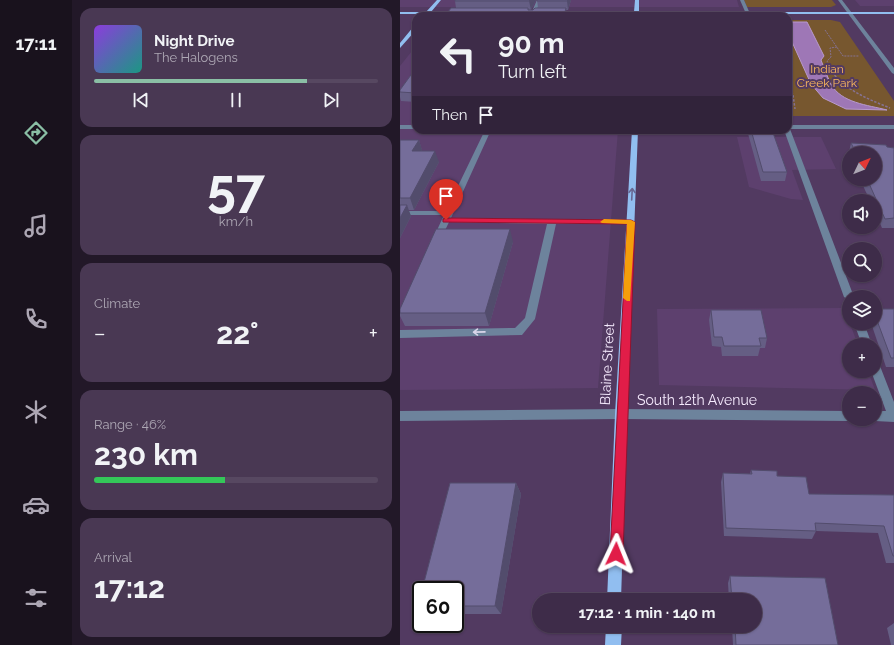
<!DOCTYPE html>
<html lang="en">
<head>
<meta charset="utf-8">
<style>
  body { margin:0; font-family:Raleway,sans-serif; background:#493853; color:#f1f3f6; height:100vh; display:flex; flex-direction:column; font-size:15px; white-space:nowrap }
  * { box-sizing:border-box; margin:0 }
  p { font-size:13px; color:#ada7b4 }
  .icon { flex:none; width:22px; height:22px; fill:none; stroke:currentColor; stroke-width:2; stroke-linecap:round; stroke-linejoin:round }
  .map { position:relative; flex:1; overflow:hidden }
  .drawer { display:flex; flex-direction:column; gap:8px; padding:8px; background:#221828; width:328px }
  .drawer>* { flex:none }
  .banner { position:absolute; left:12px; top:12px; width:380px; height:122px; border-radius:12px; box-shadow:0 1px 3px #0004,0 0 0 1px #574861; background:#3e2c49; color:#f1f3f6; overflow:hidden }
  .needle { width:26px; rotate:47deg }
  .controls { position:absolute; left:442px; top:146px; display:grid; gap:8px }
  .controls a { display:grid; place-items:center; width:40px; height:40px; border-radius:50%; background:#3e2c49; box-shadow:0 1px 3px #0004,0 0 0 1px #574861; font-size:20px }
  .speed { position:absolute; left:12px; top:581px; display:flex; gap:8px; font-size:20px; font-weight:700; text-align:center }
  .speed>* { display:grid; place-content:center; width:52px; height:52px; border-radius:50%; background:#3e2c49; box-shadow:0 1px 3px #0004,0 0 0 1px #574861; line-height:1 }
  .speed .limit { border:2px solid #111; border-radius:6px; background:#fff; color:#111 }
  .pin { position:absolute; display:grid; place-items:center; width:34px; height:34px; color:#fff; margin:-41px -17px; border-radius:50% 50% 50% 0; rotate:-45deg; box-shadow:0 0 4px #0007 }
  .pin .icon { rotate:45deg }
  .me { position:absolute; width:44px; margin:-22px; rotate:2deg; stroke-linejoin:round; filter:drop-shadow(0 0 3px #0008) }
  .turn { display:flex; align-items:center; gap:14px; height:84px; padding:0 20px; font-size:18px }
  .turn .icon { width:52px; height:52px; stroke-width:2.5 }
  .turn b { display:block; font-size:28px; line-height:34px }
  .then { display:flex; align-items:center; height:38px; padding:0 20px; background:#0003; gap:8px; font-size:15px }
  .big { font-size:30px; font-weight:700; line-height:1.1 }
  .drawer .card { flex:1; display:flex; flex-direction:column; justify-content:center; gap:6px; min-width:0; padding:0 14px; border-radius:12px; background:#493853 }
  .drawer .dial { align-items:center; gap:0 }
  .dial b { font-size:52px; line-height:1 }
  .song { display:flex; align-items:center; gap:12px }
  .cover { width:48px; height:48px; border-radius:6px; background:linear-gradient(135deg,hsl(270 70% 55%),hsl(170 70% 35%)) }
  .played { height:4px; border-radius:2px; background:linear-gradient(90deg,#8abfa5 75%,#574861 75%) }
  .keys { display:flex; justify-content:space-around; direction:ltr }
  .heat { display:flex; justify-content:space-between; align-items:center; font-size:22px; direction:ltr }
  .charge { height:6px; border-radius:3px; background:linear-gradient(90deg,#34c759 46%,#574861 0) }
  .trip { position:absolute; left:132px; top:593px; width:230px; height:40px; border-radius:20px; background:#3e2c49; box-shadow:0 1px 3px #0004,0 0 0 1px #574861; font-weight:700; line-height:40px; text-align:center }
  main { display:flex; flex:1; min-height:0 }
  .menu { display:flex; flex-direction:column; width:72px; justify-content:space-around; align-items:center; background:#19121d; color:#ada7b4 }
  .menu .icon { width:28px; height:28px }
  .menu .on { color:#8abfa5 }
  .menu b { font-size:18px; color:#f1f3f6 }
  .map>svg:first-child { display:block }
  .built { fill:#5d406e }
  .green { fill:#77572f }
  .water { fill:#9e77b6; stroke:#b89acb }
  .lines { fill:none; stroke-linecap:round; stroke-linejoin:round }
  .path-far1 { stroke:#867292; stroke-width:1; stroke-dasharray:2 1; stroke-linecap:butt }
  .path { stroke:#867292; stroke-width:1.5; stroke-dasharray:2.5 1.5; stroke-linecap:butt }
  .minor { fill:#6d839c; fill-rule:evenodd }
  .major { fill:#91bef0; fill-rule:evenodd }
  .wall { fill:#655e84 }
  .shaded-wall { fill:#524c6c }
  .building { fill:#756d9a; stroke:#524c6c }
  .oneway { stroke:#686893 }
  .oneway2 { stroke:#dad5ea }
  .route { fill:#e11d48; stroke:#92132f }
  .slow { fill:#f59e0b }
  .labels { text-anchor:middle; stroke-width:4; stroke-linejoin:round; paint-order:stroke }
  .far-park-label { font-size:12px; fill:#fbb85d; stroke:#523a61 }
  .street-label { font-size:14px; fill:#f5eafd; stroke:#523a61 }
</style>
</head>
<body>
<main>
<nav class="menu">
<b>17:11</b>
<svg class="icon on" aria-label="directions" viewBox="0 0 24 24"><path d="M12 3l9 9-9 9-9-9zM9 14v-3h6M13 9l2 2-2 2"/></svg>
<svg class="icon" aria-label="music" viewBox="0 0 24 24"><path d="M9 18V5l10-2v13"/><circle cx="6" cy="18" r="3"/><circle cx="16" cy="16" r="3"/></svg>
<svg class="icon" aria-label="phone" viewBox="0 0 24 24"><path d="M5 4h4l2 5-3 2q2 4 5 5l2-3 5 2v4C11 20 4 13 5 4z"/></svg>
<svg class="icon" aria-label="climate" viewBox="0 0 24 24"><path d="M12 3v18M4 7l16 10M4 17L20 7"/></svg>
<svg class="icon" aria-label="car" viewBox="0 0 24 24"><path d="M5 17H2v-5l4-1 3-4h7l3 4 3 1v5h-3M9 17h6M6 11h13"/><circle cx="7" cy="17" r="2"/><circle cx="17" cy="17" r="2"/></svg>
<svg class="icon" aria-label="filters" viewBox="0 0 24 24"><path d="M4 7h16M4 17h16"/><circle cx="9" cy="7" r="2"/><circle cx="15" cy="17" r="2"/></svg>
</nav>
<section class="drawer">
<div class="card">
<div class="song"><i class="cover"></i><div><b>Night Drive</b><p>The Halogens</p></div></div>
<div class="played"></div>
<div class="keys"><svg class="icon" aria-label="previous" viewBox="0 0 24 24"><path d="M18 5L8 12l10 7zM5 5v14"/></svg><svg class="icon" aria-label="pause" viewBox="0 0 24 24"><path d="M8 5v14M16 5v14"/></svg><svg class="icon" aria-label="next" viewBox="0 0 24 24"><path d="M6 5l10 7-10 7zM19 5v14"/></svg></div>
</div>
<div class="card dial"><b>57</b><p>km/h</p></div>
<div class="card"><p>Climate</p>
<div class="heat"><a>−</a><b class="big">22°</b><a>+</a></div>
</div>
<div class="card"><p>Range · 46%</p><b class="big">230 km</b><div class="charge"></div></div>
<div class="card"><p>Arrival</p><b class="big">17:12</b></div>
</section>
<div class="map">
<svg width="494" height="645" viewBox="0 0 494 645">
  <rect width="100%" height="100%" fill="#523a61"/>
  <path class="built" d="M 0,0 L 337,0 L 339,7 L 0,7 Z
    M 455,0 L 494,0 L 494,6 L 460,6 Z
    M 16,46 L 16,130 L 218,130 L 198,388 L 0,390 L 0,66 Z
    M 337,137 L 421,137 L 436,169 L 392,170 L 403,200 L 391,199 L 349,187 Z
    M 444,308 L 458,345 L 449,345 L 449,371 L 468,371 L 475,390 L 259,385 L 257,309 Z"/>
  <path class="green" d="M 344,0 L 432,0 L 436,5 L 431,7 L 347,7 Z
    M 388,20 L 431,20 L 440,22 L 494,101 L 494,116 L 388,116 Z"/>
  <path class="water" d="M 388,22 L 407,22 L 424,56 L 421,60 C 424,68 427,76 431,84 C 441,103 468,105 487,110 L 446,109 L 423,98 L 411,84 L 388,33 Z"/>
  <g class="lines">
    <path class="path-far1" d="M 425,30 L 443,56 L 459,56
      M 433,73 L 427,61 L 431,57 L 430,48 L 437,47"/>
    <path class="path" d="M 432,72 C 447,91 468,99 490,108
      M 388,80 L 393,95 L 395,109"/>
    <path class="minor" d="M 137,0 L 141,0 L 134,16 L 130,16 Z
      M 340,0 L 344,0 L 351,16 L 347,16 Z
      M 438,0 L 442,0 L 494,68 L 494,74 L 492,73 Z
      M 0,125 L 16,125 L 16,129 L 0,129 Z
      M 388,125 L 494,125 L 494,129 L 390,129 L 454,297 L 449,297 L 449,300 L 444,297 L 384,130 L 388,130 Z
      M 85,130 L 91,130 L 51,218 L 231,220 L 235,222 L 231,224 L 156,224 L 135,319 L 122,335 L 0,338 L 0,330 L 115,328 L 125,318 L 147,224 L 49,222 L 40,241 L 36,244 L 32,241 L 44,215 L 0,215 L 0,211 L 46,211 Z
      M 454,323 L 464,323 L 472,345 L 462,345 Z
      M 475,362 L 479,363 L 480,366 L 494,402 L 494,422 L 475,421 L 471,419 L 475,419 L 475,411 L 486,411 L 471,371 L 475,371 Z
      M 221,409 L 449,411 L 449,419 L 453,419 L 449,421 L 221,419 L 0,421 L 0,411 Z"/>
    <path class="major" d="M 37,0 L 41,0 L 31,12 L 60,12 L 62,13 L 60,14 L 29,14 L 28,16 L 24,16 L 24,14 L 0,14 L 0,12 L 26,12 Z
      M 235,0 L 239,0 L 239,12 L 494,12 L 494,14 L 238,14 L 238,16 L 234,16 L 234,14 L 154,14 L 152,13 L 154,12 L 234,12 Z
      M 14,26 L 16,26 L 16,30 L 0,48 L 0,43 Z
      M 232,130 L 238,130 L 227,414 L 221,600 L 207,600 L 215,414 Z
      M 206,626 L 222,626 L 221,645 L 205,645 Z"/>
  </g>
  <path class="wall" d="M 136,0 L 131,10 L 133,10 L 138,8 L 137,0 L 171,0 L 168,10 L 166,10 L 167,16 L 45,16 L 56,8 L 55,1 Z
    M 16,68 L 16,102 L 1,101 L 0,97 L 0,90 Z
    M 347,130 L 372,130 L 387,172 L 385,181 L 361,181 Z
    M 0,140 L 19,140 L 22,151 L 39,162 L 14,210 L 8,210 L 11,216 L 0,238 Z
    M 451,143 L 494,148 L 494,228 L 482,228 L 475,212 L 475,201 L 470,201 L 460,179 L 475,179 L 475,153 L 449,153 L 449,152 Z
    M 113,242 L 89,326 L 5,326 L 0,316 L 0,309 Z
    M 475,309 L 494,309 L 494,367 L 486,367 L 471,323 L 475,323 Z
    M 311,310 L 367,338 L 365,348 L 360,348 L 358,356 L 322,356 L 321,347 L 312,346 L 309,320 Z
    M 351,470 L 377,476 L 409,494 L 494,495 L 494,563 L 486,563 L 478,533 L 416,531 L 412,539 L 324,536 L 321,482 L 323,473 L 350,474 Z
    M 116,483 L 121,494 L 101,614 L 55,614 L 55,590 Z
    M 330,576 L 438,645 L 333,645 L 332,626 L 355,626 L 355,600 L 329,600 L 328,583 Z
    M 494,623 L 494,645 L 491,645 L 487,628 Z"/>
  <path class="shaded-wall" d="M 130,0 L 136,0 L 131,10 L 129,1 Z
    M 168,0 L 171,0 L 168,10 L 167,1 Z
    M 166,8 L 167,16 L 164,16 Z
    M 19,140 L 22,150 L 16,162 L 12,151 Z
    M 35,151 L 39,162 L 14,210 L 10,198 Z
    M 7,205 L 11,216 L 0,238 L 0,218 Z
    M 110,229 L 113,242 L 89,326 L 85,313 Z
    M 116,483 L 121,494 L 101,614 L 95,606 Z"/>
  <path class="building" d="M 55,0 L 130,0 L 129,1 L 55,1 Z
    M 137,0 L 168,0 L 167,1 L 137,1 Z
    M 51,8 L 128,8 L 128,10 L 133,10 L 135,8 L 166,8 L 164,16 L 45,16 Z
    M 16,68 L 16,93 L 0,92 L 0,90 Z
    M 351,130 L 372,130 L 387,172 L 363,172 Z
    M 0,140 L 19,140 L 12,151 L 35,151 L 10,198 L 0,198 Z
    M 451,143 L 486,145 L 487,147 L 494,148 L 494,218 L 485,219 L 467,179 L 475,179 L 475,153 L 456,153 Z
    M 0,205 L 7,205 L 0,218 Z
    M 36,229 L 110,229 L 85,313 L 0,313 L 0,309 Z
    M 475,309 L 494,309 L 494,358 L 491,358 L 475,315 Z
    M 311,310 L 361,310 L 367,338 L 359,338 L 361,346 L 324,346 L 322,337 L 314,337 Z
    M 351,470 L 377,471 L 377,476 L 406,477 L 409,494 L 494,495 L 494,556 L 493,556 L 484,526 L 415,523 L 416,531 L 326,528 L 323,473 L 352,474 Z
    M 50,483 L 116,483 L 95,606 L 55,606 L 55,590 L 22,590 Z
    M 330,576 L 425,578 L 438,645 L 336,645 L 335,626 L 355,626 L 355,600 L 332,600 Z
    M 21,593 L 21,606 L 18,606 Z"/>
  <defs><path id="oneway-shaft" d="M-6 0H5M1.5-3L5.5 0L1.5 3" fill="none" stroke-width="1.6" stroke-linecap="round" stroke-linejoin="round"/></defs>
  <use class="oneway" href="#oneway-shaft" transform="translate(232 194) rotate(-87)"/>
  <use class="oneway2" href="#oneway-shaft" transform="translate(79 332) rotate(179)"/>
  <path class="route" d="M 46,218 L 231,220 L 235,222 L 223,554 L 221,558 L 216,560 L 212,558 L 210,554 L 227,224 L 43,222 L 43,219 Z"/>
  <path class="slow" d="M 204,219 L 231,220 L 235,222 L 230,301 L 227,301 L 223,298 L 227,224 L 202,223 L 200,222 Z"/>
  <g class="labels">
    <g class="far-park-label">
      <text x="427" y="73">Indian<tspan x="427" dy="14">Creek Park</tspan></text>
    </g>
    <g class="street-label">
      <text transform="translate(207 364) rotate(-87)" y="5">Blaine Street</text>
      <text x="297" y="405">South 12th Avenue</text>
    </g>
  </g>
</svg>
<div class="controls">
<a><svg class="needle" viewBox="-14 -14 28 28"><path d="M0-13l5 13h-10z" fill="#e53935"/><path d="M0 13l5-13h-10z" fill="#ada7b4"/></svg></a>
<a><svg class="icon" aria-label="sound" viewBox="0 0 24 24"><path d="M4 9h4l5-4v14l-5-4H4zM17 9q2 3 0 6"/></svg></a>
<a><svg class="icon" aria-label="search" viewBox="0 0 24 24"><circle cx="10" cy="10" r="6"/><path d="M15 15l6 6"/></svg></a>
<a><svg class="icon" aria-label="layers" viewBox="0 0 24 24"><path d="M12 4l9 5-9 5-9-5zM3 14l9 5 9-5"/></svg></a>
<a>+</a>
<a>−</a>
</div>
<div class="speed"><div class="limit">60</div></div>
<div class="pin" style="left:46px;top:220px;background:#d93025"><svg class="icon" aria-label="arrive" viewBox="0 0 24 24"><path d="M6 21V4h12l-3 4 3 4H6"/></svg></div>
<svg class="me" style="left:216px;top:554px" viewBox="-20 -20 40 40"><path d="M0-17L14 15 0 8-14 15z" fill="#e11d48" stroke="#fff" stroke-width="4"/></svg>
<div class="trip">17:12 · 1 min · 140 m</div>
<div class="banner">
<div class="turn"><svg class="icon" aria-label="left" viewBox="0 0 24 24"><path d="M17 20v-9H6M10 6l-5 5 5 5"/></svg><div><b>90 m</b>Turn left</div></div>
<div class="then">Then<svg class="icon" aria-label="arrive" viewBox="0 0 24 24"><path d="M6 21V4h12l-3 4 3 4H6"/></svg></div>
</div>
</div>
</main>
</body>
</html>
